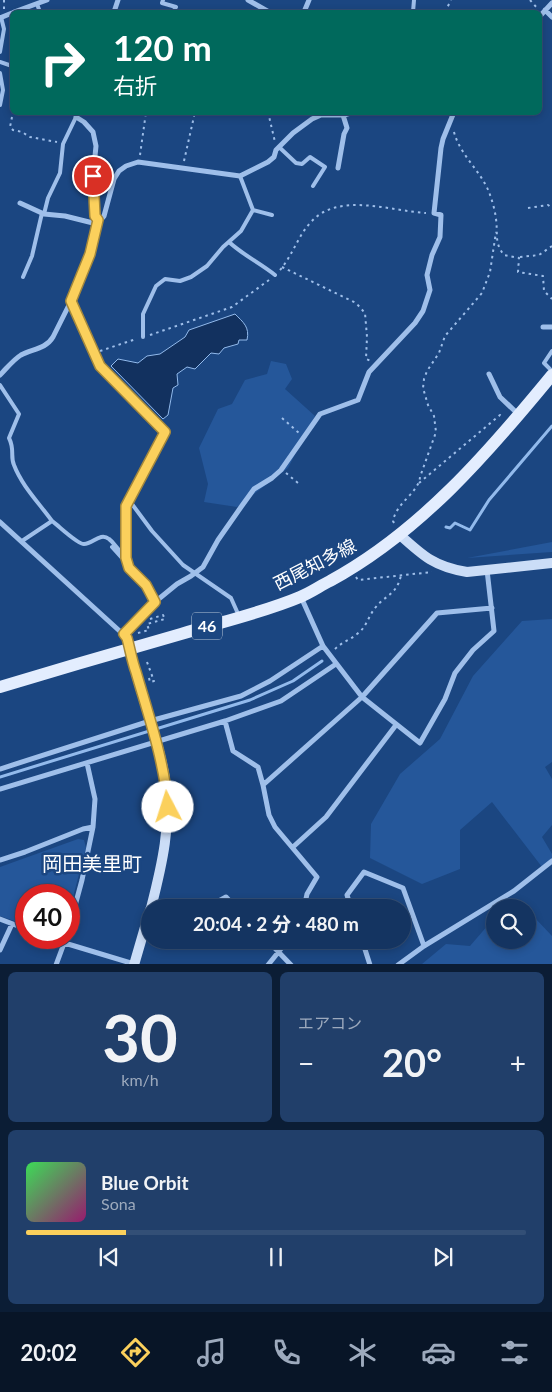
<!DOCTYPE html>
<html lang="ja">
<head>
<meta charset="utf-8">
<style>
  body { margin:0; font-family:Lato,"Noto Sans JP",sans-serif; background:#213f6a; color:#f1f3f6; height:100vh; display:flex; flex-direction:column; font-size:19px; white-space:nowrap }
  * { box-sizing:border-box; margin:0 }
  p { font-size:16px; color:#9daabd }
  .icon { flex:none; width:28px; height:28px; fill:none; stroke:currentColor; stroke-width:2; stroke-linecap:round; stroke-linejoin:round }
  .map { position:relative; height:964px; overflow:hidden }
  .details { display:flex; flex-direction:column; gap:8px; padding:8px; background:#0b1d35; flex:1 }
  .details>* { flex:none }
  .guide { position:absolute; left:10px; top:10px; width:532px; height:105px; border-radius:8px; box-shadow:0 2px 8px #0003,0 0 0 1px #334f76; background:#00695c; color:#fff; overflow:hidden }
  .tools { position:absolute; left:486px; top:899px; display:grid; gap:10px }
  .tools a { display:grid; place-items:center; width:50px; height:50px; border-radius:50%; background:#143461; box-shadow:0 2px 8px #0003,0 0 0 1px #334f76; font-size:25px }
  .speed { position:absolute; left:15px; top:884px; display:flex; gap:10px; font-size:25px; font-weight:700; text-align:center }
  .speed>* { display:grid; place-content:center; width:65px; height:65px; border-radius:50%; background:#143461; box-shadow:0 2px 8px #0003,0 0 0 1px #334f76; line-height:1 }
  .speed .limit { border:8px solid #d22; background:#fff; color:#111 }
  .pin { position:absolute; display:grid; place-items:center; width:42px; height:42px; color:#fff; margin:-21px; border:2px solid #fff; border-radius:50%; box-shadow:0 1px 5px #0007 }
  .me { position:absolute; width:55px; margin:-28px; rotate:355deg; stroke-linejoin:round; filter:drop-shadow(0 0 4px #0008) }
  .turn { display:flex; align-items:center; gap:18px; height:105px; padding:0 20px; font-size:22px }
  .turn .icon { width:65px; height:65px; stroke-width:2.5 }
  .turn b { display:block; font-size:35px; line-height:42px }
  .big { font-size:38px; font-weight:700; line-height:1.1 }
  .details .card { flex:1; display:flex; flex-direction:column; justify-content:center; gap:8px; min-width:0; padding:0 18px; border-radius:8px; background:#213f6a }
  .details .dial { align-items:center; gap:0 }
  .dial b { font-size:65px; line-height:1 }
  .song { display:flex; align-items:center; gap:15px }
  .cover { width:60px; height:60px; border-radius:8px; background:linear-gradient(135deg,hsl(130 70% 55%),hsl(320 70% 35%)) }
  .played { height:5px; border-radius:2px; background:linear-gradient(90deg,#fbd05c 20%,#334f76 20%) }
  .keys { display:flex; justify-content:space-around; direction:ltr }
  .heat { display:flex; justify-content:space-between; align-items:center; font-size:28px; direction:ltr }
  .details .tiles { flex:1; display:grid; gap:8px; grid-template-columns:1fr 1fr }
  .card:last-child { grid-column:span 2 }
  .trip { position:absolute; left:141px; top:899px; width:270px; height:50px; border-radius:25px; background:#143461; box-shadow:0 2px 8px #0003,0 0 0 1px #334f76; font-weight:700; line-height:50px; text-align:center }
  .menu { display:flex; height:80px; justify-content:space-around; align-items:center; background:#081527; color:#9daabd }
  .menu .icon { width:35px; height:35px }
  .menu .current { color:#fbd05c }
  .menu b { font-size:22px; color:#f1f3f6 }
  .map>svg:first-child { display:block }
  .green { fill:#25579a }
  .water { fill:#12315f; stroke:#92baec }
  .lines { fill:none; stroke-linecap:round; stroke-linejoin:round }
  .stream { stroke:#92baec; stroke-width:3 }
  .path { stroke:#9fbfea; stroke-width:2; stroke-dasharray:2.5 4; stroke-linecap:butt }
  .lane { stroke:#9fbfea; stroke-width:4 }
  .street { stroke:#9fbfea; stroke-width:5 }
  .secondary { stroke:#cbddf7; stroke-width:10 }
  .primary { stroke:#e3edfe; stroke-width:12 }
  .route-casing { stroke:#a3873c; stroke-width:12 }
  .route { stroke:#fbd05c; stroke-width:9 }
  .labels { text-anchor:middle; stroke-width:5; stroke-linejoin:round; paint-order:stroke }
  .shield { fill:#1b4681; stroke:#bbc8d9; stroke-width:1 }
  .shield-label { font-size:16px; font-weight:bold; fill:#fff }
  .street-label { font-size:18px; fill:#fff; stroke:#1b4681 }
  .quarter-label { font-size:20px; fill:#fff; stroke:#1b4681 }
</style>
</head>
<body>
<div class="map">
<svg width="552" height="965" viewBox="0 0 552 965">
  <rect width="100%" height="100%" fill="#1b4681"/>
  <path class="green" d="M 271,361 L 286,364 L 292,379 L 285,389 L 315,416 L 288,468 L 237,507 L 204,502 L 208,484 L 199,448 L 218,409 L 232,404 L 245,380 L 267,374 Z
    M 552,542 L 552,552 L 467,558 Z
    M 552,619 L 552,762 L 545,767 L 552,779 L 552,825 L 542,837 L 552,854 L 552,858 L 542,867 L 492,802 L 460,830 L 460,869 L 422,884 L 370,858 L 371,824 L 400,774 L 440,739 L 473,676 L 522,621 Z
    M 78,839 L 84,840 L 86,848 L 69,912 L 69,895 L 26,895 L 26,925 L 0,916 L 0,867 Z
    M 528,916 L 535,918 L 552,936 L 552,964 L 422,964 L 446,944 L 470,946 L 495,917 L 495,940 L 528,940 Z"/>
  <path class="water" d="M 235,314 C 243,322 250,327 247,340 L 239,340 L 238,344 L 224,348 L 219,354 L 211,353 L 195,369 L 187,367 L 177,374 L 178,385 L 173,388 L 168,415 L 163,419 L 111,366 L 118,359 L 138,363 L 147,356 L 160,354 L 185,337 L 189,330 Z"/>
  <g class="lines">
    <path class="stream" d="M 446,527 L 450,528 L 455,523 L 470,530 L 489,500 L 552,426
      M 0,777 L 250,700 L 293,681 L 322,661"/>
    <path class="path" d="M 530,0 L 538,9
      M 4,9 L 4,0
      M 242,12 L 246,7
      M 445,12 L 451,0
      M 268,112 L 275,142
      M 12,117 L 10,127 L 13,130 L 22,132 L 30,137 L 57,142
      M 454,132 C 460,155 480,170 489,192 C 492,200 495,210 496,219 C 498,233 494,243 504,255 L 519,258 L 518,272 L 543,276 L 544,291 L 552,299
      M 140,155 L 146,112
      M 184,161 L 195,112
      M 528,208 L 548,205 L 552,208
      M 520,257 L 539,255 L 552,246
      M 282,267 L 356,303 L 365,313 L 367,337 L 366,359 L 371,361
      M 280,270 C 293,255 298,235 312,221 C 339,192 391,211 426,213
      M 150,335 L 232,307 L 269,280
      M 100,351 L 136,339
      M 282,418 L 299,433
      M 286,473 L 298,483
      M 419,483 L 500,415 L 502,417
      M 394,523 L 393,521 C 396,503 419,492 420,477 L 436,432 L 434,416 L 428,405 L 423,388 L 424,379 L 427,371 L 439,353 L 445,336 L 482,293 L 490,272 L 496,232
      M 356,577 L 358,580 L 432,572
      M 138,633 L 149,630 L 147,624 L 165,619 L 163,615 L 150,619
      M 335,649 C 342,642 350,640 357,634 C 366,628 368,617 375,608 C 385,595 397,595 401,575
      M 147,662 L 154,681 L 150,682 L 148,674"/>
    <path class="lane" d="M 163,0 L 162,3 L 176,7 L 173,12
      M 37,4 L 40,12
      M 413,12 L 414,0
      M 0,52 L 4,29 L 1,17
      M 0,62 L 12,66
      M 0,73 L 3,90 L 0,105
      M 279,147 L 296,163 L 302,164 L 310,157 L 325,167 L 313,186
      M 240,176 L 253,210 L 272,215
      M 44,214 L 48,198 L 60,173 L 63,144 L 76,117
      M 229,242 C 243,255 260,263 275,275
      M 23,277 L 32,256 L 42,213
      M 143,337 L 143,314 L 156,286 L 165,279 L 180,281 L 191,277 L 207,266 L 223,247 L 241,231 L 253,210
      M 552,351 L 544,363 L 552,371
      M 0,385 L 19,414 L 9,438 C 15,450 10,456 14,465 C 22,486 39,503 52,521 L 22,541
      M 129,500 L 152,531 L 183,565 L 231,598 L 239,616
      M 52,521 C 58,525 77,544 84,544 C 93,544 100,532 109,539 C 116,544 118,552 126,555
      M 112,547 L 121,557 L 126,558"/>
    <path class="street" d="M 248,0 L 269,12
      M 545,10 L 552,17
      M 14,12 L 47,0
      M 114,12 L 118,0
      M 304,12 L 309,0
      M 540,16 L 552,3
      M 0,18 L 12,13
      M 77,112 L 76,117 L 84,122 L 93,132 L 96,146 L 93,176 L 95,216 L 98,220
      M 338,168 L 344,134 L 347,128 L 343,115
      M 20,203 L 44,214 L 65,216 L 97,224
      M 71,301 L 100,365 L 165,432 L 126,506 L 126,558 L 129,568 L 146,585 L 155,602
      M 543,327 L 552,327
      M 489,374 L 500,397 L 518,414
      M 0,375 C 7,368 13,360 21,355 C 32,349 46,349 53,337 L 71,301 L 90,254 L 97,224 L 104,216 L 114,179 L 119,171 L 126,166 L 138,162 L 240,176 L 268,162 L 274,157 L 276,150 L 293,133 L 312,119 L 321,115 L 345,115 L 354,112
      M 0,522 L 124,635 L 127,638 L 130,648
      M 301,597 L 323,646 L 362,697 L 420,743 L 445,699 L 455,673 L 473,650 L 494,631 L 487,570
      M 124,635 L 155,602 L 177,584 L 191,576 L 203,567 L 218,540 L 241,507 L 254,489 L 272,478 L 281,470 L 320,414 L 358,400 L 369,372 L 415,323 L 423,311 L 430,290 L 427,275 L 432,255 L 440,237 L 441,215 L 434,213 L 441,148 L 443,139 L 454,112
      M 225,721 L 233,751 L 258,767 L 263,785
      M 0,769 L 150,721 L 241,696 L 270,681 L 323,646
      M 0,789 L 225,721 L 281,701 L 336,664
      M 293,847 L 326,817 L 396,725
      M 0,860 L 25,852 L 83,829 L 93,827
      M 206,908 L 226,897 L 236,908
      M 304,908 L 307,894 L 317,877 L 275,827 L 269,815 L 263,785 L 362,697 L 437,613 L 492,608
      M 351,908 L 347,895 L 364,872 L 403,888 L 424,946
      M 0,919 L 26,929
      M 69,928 L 82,880 L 93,827 L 95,799 L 87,763
      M 48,938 L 134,964
      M 267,940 L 291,965
      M 362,940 L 370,965
      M 0,950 L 12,924
      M 56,965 L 66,938
      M 268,965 L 288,940
      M 398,965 L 424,946 L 514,891 L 552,861"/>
    <path class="secondary" d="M 400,535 C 423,556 435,567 467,572 L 552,563
      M 130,649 C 139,693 158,734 165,779 C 172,823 162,865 151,908
      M 134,965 L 150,910"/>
    <path class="primary" d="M 0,687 C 60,669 121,651 181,634 C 221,622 262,613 300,597 C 310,593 320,586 330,581 C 420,532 488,453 552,375"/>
  </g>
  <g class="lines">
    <defs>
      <path id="route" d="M 93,176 L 95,216 L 98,220 L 90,254 L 71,301 L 100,366 L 165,432 L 126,506 L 126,558 L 129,568 L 146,585 L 155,602 L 124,634 L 127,638 C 130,649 132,661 136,672 C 149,717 164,760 168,807"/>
    </defs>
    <use href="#route" class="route-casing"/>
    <use href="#route" class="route"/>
  </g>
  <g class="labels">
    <rect class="shield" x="192" y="612.5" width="30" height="27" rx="4"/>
    <g class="shield-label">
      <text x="207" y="632">46</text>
    </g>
    <g class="street-label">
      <text transform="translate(315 565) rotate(-27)" y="6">西尾知多線</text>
    </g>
    <g class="quarter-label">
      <text x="92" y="871">岡田美里町</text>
    </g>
  </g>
</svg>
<div class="tools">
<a><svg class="icon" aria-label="search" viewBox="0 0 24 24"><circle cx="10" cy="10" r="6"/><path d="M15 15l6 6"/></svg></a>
</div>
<div class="speed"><div class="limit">40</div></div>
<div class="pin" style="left:93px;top:176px;background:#d93025"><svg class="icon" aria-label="arrive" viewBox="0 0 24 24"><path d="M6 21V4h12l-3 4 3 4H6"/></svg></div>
<svg class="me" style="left:168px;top:807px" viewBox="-20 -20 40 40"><circle r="19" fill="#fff"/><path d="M0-13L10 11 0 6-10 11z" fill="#fbd05c"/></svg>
<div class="trip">20:04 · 2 分 · 480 m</div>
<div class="guide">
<div class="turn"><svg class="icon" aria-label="right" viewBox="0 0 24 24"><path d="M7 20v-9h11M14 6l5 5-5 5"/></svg><div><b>120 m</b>右折</div></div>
</div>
</div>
<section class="details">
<div class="tiles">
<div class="card dial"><b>30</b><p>km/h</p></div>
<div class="card"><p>エアコン</p>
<div class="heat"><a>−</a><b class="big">20°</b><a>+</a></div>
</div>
<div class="card">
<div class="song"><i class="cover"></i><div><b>Blue Orbit</b><p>Sona</p></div></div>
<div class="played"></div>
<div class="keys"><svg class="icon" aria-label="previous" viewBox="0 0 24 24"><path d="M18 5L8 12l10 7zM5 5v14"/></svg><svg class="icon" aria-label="pause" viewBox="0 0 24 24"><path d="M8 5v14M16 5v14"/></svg><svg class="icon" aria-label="next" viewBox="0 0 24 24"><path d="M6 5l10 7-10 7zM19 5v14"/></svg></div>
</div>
</div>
</section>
<nav class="menu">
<b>20:02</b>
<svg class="icon current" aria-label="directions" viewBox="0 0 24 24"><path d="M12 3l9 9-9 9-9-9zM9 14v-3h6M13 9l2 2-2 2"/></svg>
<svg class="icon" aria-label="music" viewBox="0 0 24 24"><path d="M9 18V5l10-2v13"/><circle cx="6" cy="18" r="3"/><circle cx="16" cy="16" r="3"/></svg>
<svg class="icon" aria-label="phone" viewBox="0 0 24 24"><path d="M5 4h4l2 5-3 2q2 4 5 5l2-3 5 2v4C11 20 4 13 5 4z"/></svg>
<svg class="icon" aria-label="climate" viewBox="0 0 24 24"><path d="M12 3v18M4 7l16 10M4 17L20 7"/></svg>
<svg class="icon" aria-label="car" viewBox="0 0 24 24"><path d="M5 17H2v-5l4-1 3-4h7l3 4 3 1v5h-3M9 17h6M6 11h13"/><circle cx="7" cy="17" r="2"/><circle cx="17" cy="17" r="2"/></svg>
<svg class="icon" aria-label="filters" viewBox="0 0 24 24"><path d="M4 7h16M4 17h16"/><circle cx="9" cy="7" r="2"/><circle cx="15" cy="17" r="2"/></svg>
</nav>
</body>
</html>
